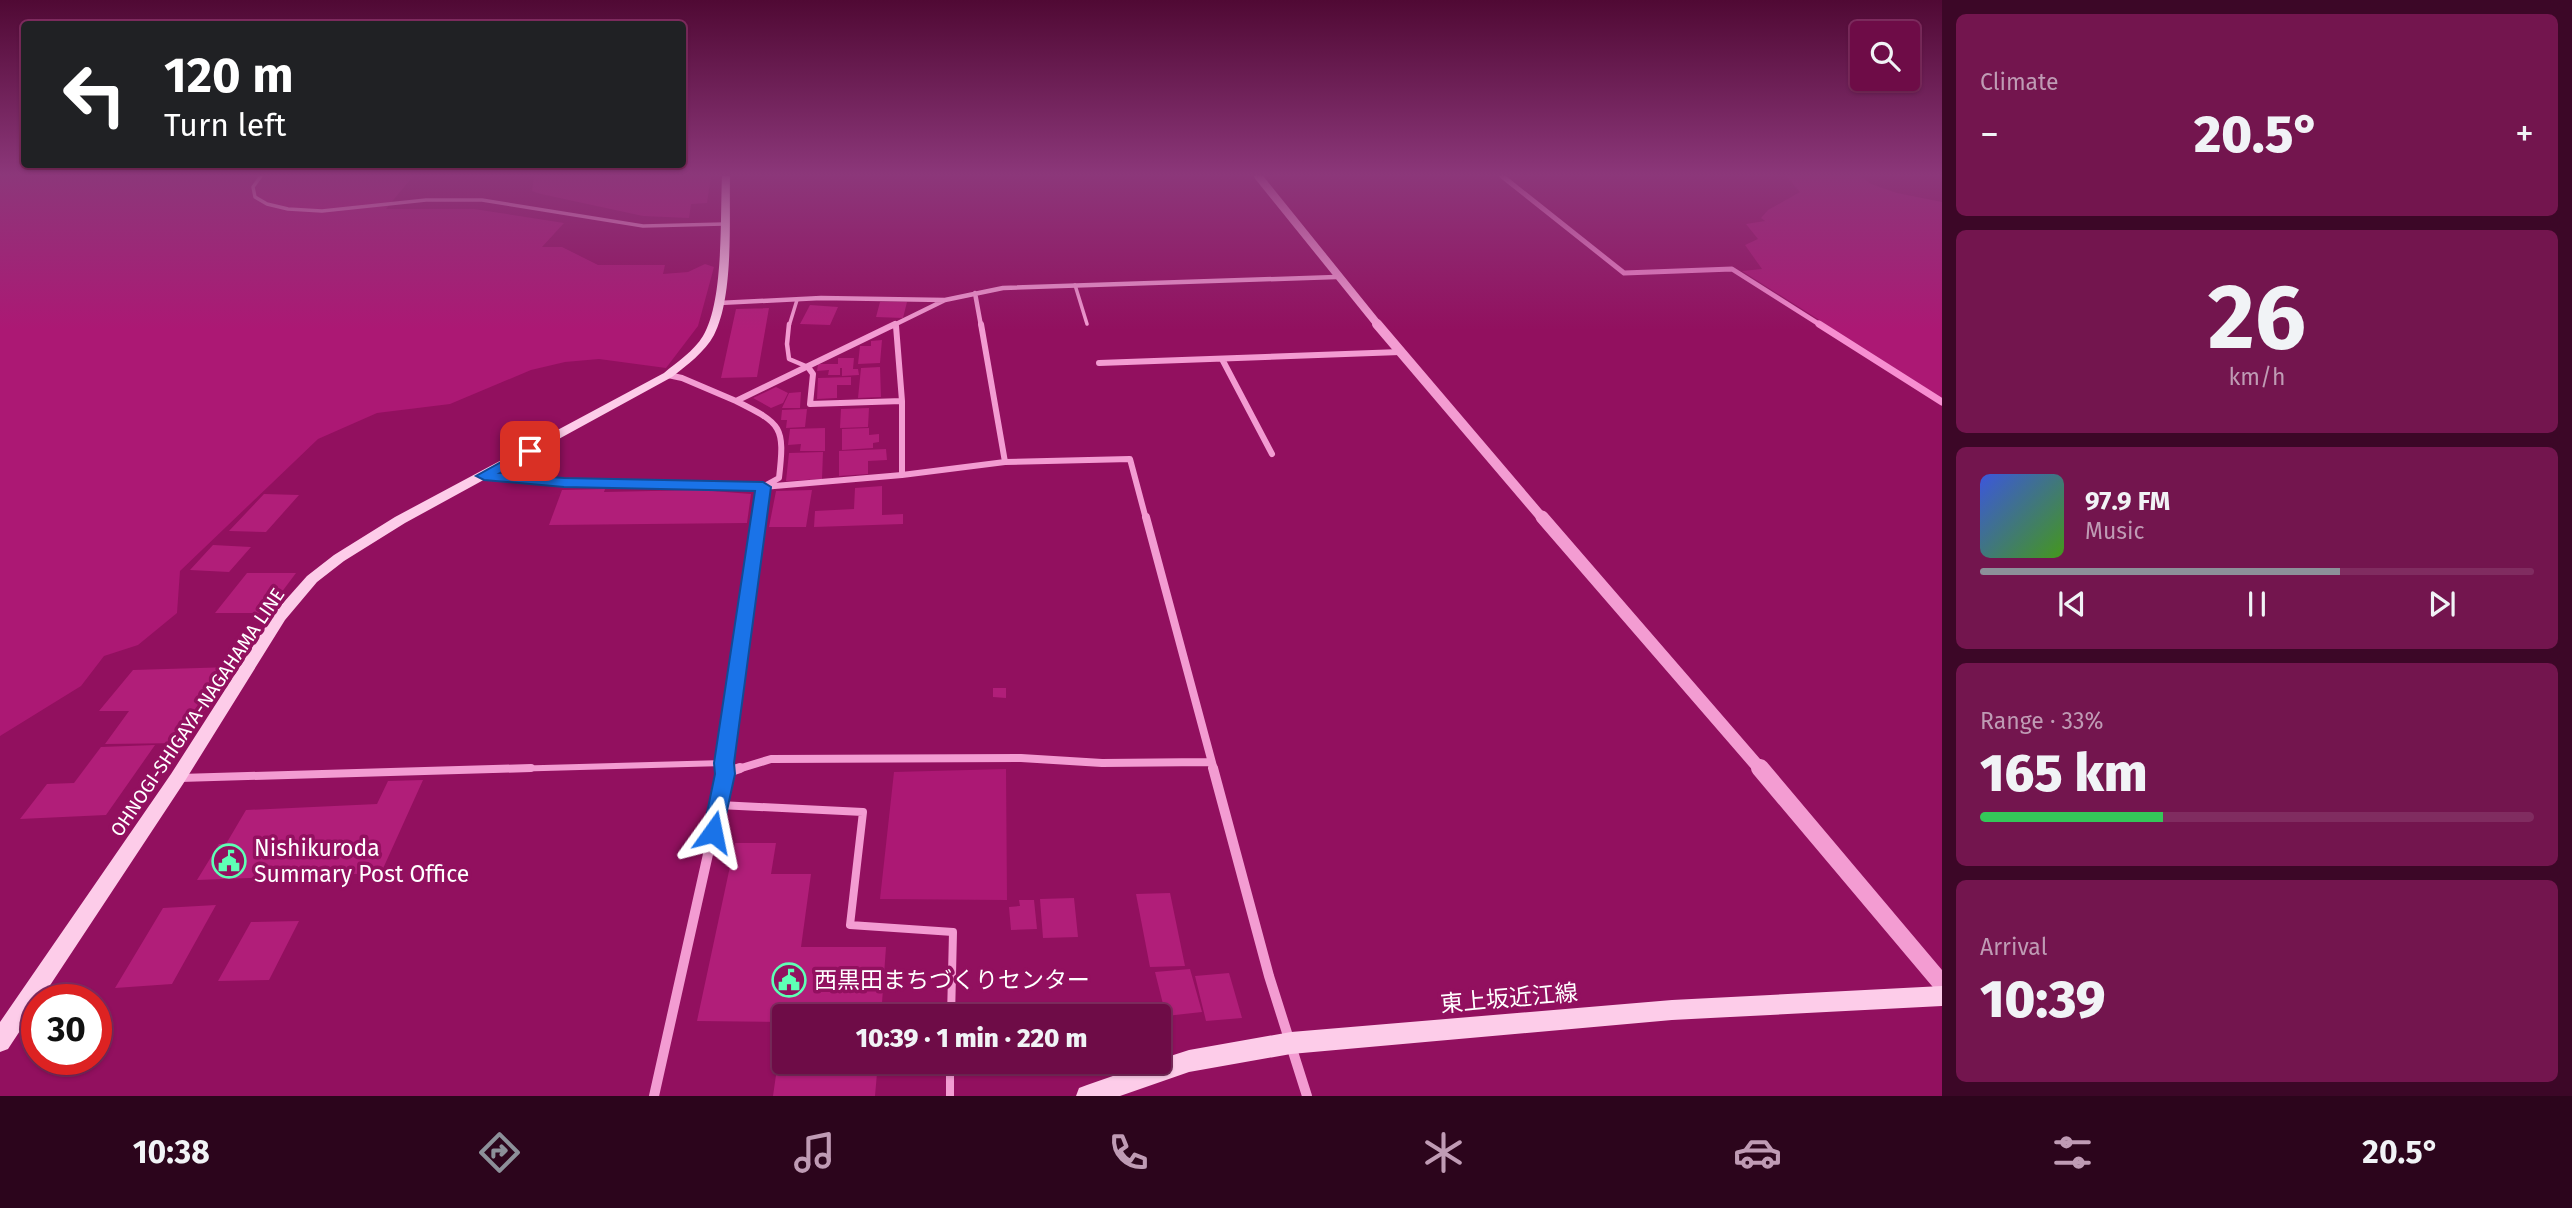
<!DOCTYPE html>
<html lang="en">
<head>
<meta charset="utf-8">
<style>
  body { margin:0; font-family:"Fira Sans","Noto Sans JP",sans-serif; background:#73154e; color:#f1f3f6; height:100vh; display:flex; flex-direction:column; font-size:26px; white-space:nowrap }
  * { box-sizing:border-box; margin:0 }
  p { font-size:23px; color:#bf9bb4 }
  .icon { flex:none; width:38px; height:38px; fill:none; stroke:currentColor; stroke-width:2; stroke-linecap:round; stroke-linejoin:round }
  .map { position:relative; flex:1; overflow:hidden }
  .drawer { display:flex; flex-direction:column; gap:14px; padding:14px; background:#3c0727; width:630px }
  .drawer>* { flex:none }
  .hud { position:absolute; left:21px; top:21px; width:665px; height:147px; border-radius:7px; box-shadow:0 2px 5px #0004,0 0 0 2px #802c60; background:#202124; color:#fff; overflow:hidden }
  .controls { position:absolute; left:1850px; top:21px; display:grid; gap:14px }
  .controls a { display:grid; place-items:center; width:70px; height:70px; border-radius:7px; background:#6e0c47; box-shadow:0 2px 5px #0004,0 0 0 2px #802c60; font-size:35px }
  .speed { position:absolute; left:21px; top:984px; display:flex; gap:14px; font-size:35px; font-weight:700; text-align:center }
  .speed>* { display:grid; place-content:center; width:91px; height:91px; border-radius:50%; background:#6e0c47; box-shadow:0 2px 5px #0004,0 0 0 2px #802c60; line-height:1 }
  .speed .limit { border:10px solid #d22; background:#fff; color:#111 }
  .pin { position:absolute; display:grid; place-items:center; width:60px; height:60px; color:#fff; margin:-30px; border-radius:14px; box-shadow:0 4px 10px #0006 }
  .me { position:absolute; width:77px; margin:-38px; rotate:12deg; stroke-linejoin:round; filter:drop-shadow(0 0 5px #0008) }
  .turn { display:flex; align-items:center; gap:24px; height:147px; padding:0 28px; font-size:32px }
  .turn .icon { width:91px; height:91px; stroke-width:2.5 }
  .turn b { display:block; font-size:49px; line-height:60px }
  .big { font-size:52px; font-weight:800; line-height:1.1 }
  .drawer .tile { flex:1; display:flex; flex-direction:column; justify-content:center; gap:10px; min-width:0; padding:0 24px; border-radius:10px; background:#73154e }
  .drawer .dial { align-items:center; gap:0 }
  .dial b { font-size:91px; line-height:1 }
  .song { display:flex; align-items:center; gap:21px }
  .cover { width:84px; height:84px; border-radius:10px; background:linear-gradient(135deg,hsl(230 70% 55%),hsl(100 70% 35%)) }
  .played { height:7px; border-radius:4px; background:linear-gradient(90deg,#8c9099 65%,#802c60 65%) }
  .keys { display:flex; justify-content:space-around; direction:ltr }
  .heat { display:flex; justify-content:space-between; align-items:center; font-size:38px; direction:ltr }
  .charge { height:10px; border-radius:5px; background:linear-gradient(90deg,#34c759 33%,#802c60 0) }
  .trip { position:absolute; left:772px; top:1004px; width:399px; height:70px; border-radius:7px; background:#6e0c47; box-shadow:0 2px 5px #0004,0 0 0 2px #802c60; font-weight:800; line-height:70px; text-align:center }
  .dock { display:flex; height:112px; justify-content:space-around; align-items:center; background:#2c051c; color:#bf9bb4 }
  .dock .icon { width:49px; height:49px }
  .dock .selected { color:#8c9099 }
  .dock b { font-size:32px; color:#f1f3f6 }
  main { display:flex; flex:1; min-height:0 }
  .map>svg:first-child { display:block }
  .green { fill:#ac1874 }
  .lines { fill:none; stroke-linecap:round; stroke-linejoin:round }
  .stream-far1 { stroke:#f78ed1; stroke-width:5 }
  .stream { stroke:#f78ed1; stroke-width:7 }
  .building { fill:#b11e79 }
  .service-far3 { stroke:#f39cd2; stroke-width:3.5 }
  .service-far2 { stroke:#f39cd2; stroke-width:4.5 }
  .service-far1 { stroke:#f39cd2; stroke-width:6 }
  .service { stroke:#f39cd2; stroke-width:8 }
  .minor-far3 { stroke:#f39cd2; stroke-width:4.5 }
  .minor-far2 { stroke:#f39cd2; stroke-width:6 }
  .minor-far1 { stroke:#f39cd2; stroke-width:8 }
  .minor { stroke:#f39cd2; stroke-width:10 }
  .tertiary-far3 { stroke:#f39cd2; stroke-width:8 }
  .tertiary-far2 { stroke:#f39cd2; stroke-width:10 }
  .tertiary-far1 { stroke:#f39cd2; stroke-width:13 }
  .tertiary { stroke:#f39cd2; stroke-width:18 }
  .secondary { fill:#fdcce9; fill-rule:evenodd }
  .route { fill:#1a73e8; stroke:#114b97; stroke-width:2 }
  .labels { text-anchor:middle; stroke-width:7; stroke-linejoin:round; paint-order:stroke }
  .street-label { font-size:19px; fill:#fff; stroke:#92105f }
  .near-poi-label { font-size:23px; fill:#fff; stroke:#92105f; text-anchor:start }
  .near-street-label { font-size:23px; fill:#fff; stroke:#92105f }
</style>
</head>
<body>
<main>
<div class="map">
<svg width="1942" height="1096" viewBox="0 0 1942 1096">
  <rect width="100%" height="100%" fill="#92105f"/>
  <path class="green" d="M 0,176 L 413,176 L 386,209 L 474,209 L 564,223 L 542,247 L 562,247 L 598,265 L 665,265 L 663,274 L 688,272 L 705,264 L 714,267 L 698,326 L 666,368 L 599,359 L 565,362 L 531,370 L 450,404 L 377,413 L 318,439 L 180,571 L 177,613 L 138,645 L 104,656 L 81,686 L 0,736 Z
    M 534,176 L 711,176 L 707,203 L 691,204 L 689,218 L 643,216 L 541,194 L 532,191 Z
    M 1786,176 L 1861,176 L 1871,184 L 1897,193 L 1942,202 L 1942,398 L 1742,271 L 1762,269 L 1745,245 L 1758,239 L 1746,224 L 1765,221 L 1761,218 L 1768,210 L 1800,192 Z
    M 1006,769 L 1007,900 L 880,899 L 894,772 Z"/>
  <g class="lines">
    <path class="stream-far1" d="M 1502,176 L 1624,273 L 1732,269 L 1822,326"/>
    <path class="stream" d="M 1819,324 L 1942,402"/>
  </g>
  <path class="building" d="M 880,302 L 907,302 L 903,318 L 876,317 Z
    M 810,305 L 838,307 L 830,325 L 800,324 Z
    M 769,308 L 757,377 L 721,378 L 736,309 Z
    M 882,340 L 880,363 L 858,364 L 860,346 L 871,346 L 871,341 Z
    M 838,358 L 854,358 L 853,369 L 858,369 L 859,375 L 842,376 L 842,368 L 840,368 L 840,375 L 828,375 L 829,370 L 817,371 L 818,364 L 838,364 Z
    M 880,367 L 881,397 L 858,398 L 861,368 Z
    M 851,377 L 851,385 L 837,385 L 837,398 L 817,399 L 818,378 Z
    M 776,387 L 788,393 L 783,403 L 771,408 L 753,398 Z
    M 801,392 L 800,408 L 782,408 L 789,393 Z
    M 869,408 L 868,427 L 840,428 L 841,409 Z
    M 807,409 L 805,427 L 786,428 L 787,420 L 781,420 L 782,410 Z
    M 825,428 L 825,451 L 800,451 L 801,444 L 788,445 L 790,429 Z
    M 869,428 L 869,435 L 879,434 L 879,442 L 873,443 L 873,448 L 842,450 L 842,429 Z
    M 886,449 L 887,460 L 868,461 L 868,474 L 839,476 L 839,451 Z
    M 823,452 L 822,479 L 786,481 L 789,453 Z
    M 882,486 L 882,515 L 903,514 L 903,524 L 814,527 L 815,511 L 854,509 L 855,488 Z
    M 605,489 L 604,492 L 700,490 L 751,494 L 747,523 L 549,525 L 562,490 Z
    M 812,490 L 806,527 L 769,527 L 776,491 Z
    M 264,494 L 299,495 L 266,532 L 229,531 Z
    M 213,545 L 251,547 L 229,572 L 190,570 Z
    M 247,573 L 296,573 L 266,613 L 215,613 Z
    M 232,667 L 184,743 L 105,744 L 129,711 L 99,711 L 133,670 Z
    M 993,688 L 1006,688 L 1006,698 L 993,697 Z
    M 155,745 L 106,815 L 20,819 L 47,784 L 74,783 L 101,747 Z
    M 423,780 L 381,873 L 197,880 L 219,844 L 226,844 L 246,810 L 377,804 L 388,781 Z
    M 735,843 L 776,843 L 771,874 L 811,874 L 801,947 L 886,947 L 881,1017 L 784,1017 L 784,1022 L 697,1021 Z
    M 1170,893 L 1185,966 L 1150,967 L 1136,894 Z
    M 1074,898 L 1078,937 L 1043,938 L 1040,899 Z
    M 1019,900 L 1034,900 L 1037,929 L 1011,930 L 1009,907 L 1020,906 Z
    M 216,905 L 172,984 L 115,988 L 163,908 Z
    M 299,921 L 269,980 L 218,981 L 251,922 Z
    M 1190,969 L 1202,1012 L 1166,1016 L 1155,972 Z
    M 1229,973 L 1242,1018 L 1206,1021 L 1195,976 Z
    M 782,1033 L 784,1062 L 878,1062 L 875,1096 L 773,1096 Z"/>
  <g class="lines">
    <path class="service-far3" d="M 261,176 L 253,187 L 255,197 L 267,204 L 288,209 L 322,211 L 426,200 L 482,200 L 643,226 L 724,224
      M 1075,285 L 1087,324
      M 789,326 L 797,300"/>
    <path class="service-far2" d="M 789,324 L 787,344 L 789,359 L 808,367"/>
    <path class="service-far1" d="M 468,770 L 724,763"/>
    <path class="service" d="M 180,778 L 531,768
      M 719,805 L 863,812 L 850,925 L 953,932 L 951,1017
      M 950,1062 L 950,1096"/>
    <path class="minor-far3" d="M 975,293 L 981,326
      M 719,303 L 821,298 L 945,300 L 1003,288 L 1336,277
      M 892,326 L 945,300"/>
    <path class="minor-far2" d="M 981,324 L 1005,462
      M 896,326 L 902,401 L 902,475
      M 1222,359 L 1272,454
      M 1099,363 L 1400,352
      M 808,367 L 813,374 L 810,404 L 902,401
      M 668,375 L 682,378 L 736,401 L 895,324
      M 736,401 C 782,424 785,426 779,478 L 763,487 L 759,519
      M 484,476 L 563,482 L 763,487 L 902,475 L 1005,462 L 1130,459 L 1146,519"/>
    <path class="minor-far1" d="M 1146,517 L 1214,770
      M 724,770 L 759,517
      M 735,770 L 771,759 L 1021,758 L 1102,763 L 1209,762"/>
    <path class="minor" d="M 1213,768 L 1269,976 L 1307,1096
      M 725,773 L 740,768
      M 654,1096 L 719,805 L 724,768"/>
    <path class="tertiary-far3" d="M 1258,176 L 1379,326"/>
    <path class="tertiary-far2" d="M 1377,324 L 1543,519"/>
    <path class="tertiary-far1" d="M 1542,517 L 1761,770"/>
    <path class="tertiary" d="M 1760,768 L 1942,984"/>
    <path class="secondary" d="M 722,176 L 730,176 C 729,220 734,296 714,335 C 705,352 687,365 672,377 L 405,523 L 344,561 L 317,582 L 285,620 L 183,784 L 41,999 L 37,999 L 37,1005 L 8,1049 L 0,1052 L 0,1022 L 171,774 L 275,612 L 307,576 L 334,555 L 395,517 L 664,373 C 677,362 694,351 703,336 C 724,301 720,218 722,176 Z
      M 1942,986 L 1942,1006 L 1672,1020 L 1291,1054 L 1189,1072 L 1120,1096 L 1076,1096 L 1079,1088 L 1087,1085 L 1153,1062 L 1158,1062 L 1158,1060 L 1189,1050 L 1291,1032 L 1672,1000 Z"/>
  </g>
  <linearGradient id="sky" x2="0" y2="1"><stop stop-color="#500934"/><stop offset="0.53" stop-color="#8c377a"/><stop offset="1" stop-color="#8c377a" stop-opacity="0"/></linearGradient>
  <rect width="1942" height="330" fill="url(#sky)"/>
  <path class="route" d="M 530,446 L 537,451 L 535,454 L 500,473 L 564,478 L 763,482 L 771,487 L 734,763 L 735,774 L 721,838 L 713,840 L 706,838 L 703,832 L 715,774 L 714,763 L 755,491 L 564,487 L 484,480 L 476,476 Z"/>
  <defs>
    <symbol id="civic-ring" viewBox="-11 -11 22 22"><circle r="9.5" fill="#92105f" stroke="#5effb5" stroke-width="1.5"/><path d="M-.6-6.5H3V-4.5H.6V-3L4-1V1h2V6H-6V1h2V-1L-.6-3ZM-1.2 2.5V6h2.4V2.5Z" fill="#5effb5"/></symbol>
  </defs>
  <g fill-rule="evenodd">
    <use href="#civic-ring" x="210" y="842" width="38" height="38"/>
    <use href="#civic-ring" x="770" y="961" width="38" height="38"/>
  </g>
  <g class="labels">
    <g class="street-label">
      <text transform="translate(197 712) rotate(-56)" y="7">OHNOGI-SHIGAYA-NAGAHAMA LINE</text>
    </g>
    <g class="near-poi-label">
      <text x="254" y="856">Nishikuroda<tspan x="254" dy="26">Summary Post Office</tspan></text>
      <text x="814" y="988">西黒田まちづくりセンター</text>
    </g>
    <g class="near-street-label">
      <text transform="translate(1509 998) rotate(-5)" y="8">東上坂近江線</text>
    </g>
  </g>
</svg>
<div class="controls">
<a><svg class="icon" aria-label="search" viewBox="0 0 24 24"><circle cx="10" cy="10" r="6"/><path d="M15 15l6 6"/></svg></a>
</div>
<div class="speed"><div class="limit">30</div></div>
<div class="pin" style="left:530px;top:451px;background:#d93025"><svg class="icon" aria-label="arrive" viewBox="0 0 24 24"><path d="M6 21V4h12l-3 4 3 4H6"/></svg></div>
<svg class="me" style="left:713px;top:832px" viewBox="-20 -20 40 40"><path d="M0-17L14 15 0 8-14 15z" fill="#1a73e8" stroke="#fff" stroke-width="4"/></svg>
<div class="trip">10:39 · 1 min · 220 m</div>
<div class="hud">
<div class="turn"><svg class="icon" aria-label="left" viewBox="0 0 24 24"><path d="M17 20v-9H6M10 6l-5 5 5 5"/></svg><div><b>120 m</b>Turn left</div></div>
</div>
</div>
<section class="drawer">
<div class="tile"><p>Climate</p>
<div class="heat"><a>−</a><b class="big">20.5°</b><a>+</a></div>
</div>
<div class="tile dial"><b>26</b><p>km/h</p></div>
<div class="tile">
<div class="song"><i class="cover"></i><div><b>97.9 FM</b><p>Music</p></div></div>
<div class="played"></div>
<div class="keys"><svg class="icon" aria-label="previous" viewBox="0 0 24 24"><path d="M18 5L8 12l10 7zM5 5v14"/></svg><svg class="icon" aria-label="pause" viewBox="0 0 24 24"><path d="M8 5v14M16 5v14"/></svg><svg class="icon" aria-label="next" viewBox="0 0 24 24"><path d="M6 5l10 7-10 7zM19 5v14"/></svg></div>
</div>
<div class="tile"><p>Range · 33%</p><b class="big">165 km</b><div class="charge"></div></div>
<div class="tile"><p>Arrival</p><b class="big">10:39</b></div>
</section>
</main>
<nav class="dock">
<b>10:38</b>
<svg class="icon selected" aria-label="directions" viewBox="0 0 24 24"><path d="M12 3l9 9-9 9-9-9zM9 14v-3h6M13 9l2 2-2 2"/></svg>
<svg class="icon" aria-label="music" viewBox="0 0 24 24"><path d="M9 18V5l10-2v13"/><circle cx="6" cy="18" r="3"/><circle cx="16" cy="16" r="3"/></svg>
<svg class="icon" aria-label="phone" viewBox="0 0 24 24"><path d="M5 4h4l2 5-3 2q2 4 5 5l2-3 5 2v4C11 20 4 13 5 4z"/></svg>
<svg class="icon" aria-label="climate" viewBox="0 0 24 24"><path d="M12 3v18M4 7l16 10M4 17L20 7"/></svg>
<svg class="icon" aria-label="car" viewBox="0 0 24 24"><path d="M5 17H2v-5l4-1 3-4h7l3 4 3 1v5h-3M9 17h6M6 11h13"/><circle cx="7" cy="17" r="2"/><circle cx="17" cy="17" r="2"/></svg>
<svg class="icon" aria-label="filters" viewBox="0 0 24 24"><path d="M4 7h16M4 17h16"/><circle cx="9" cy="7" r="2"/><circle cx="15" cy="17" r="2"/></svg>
<b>20.5°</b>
</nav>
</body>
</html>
